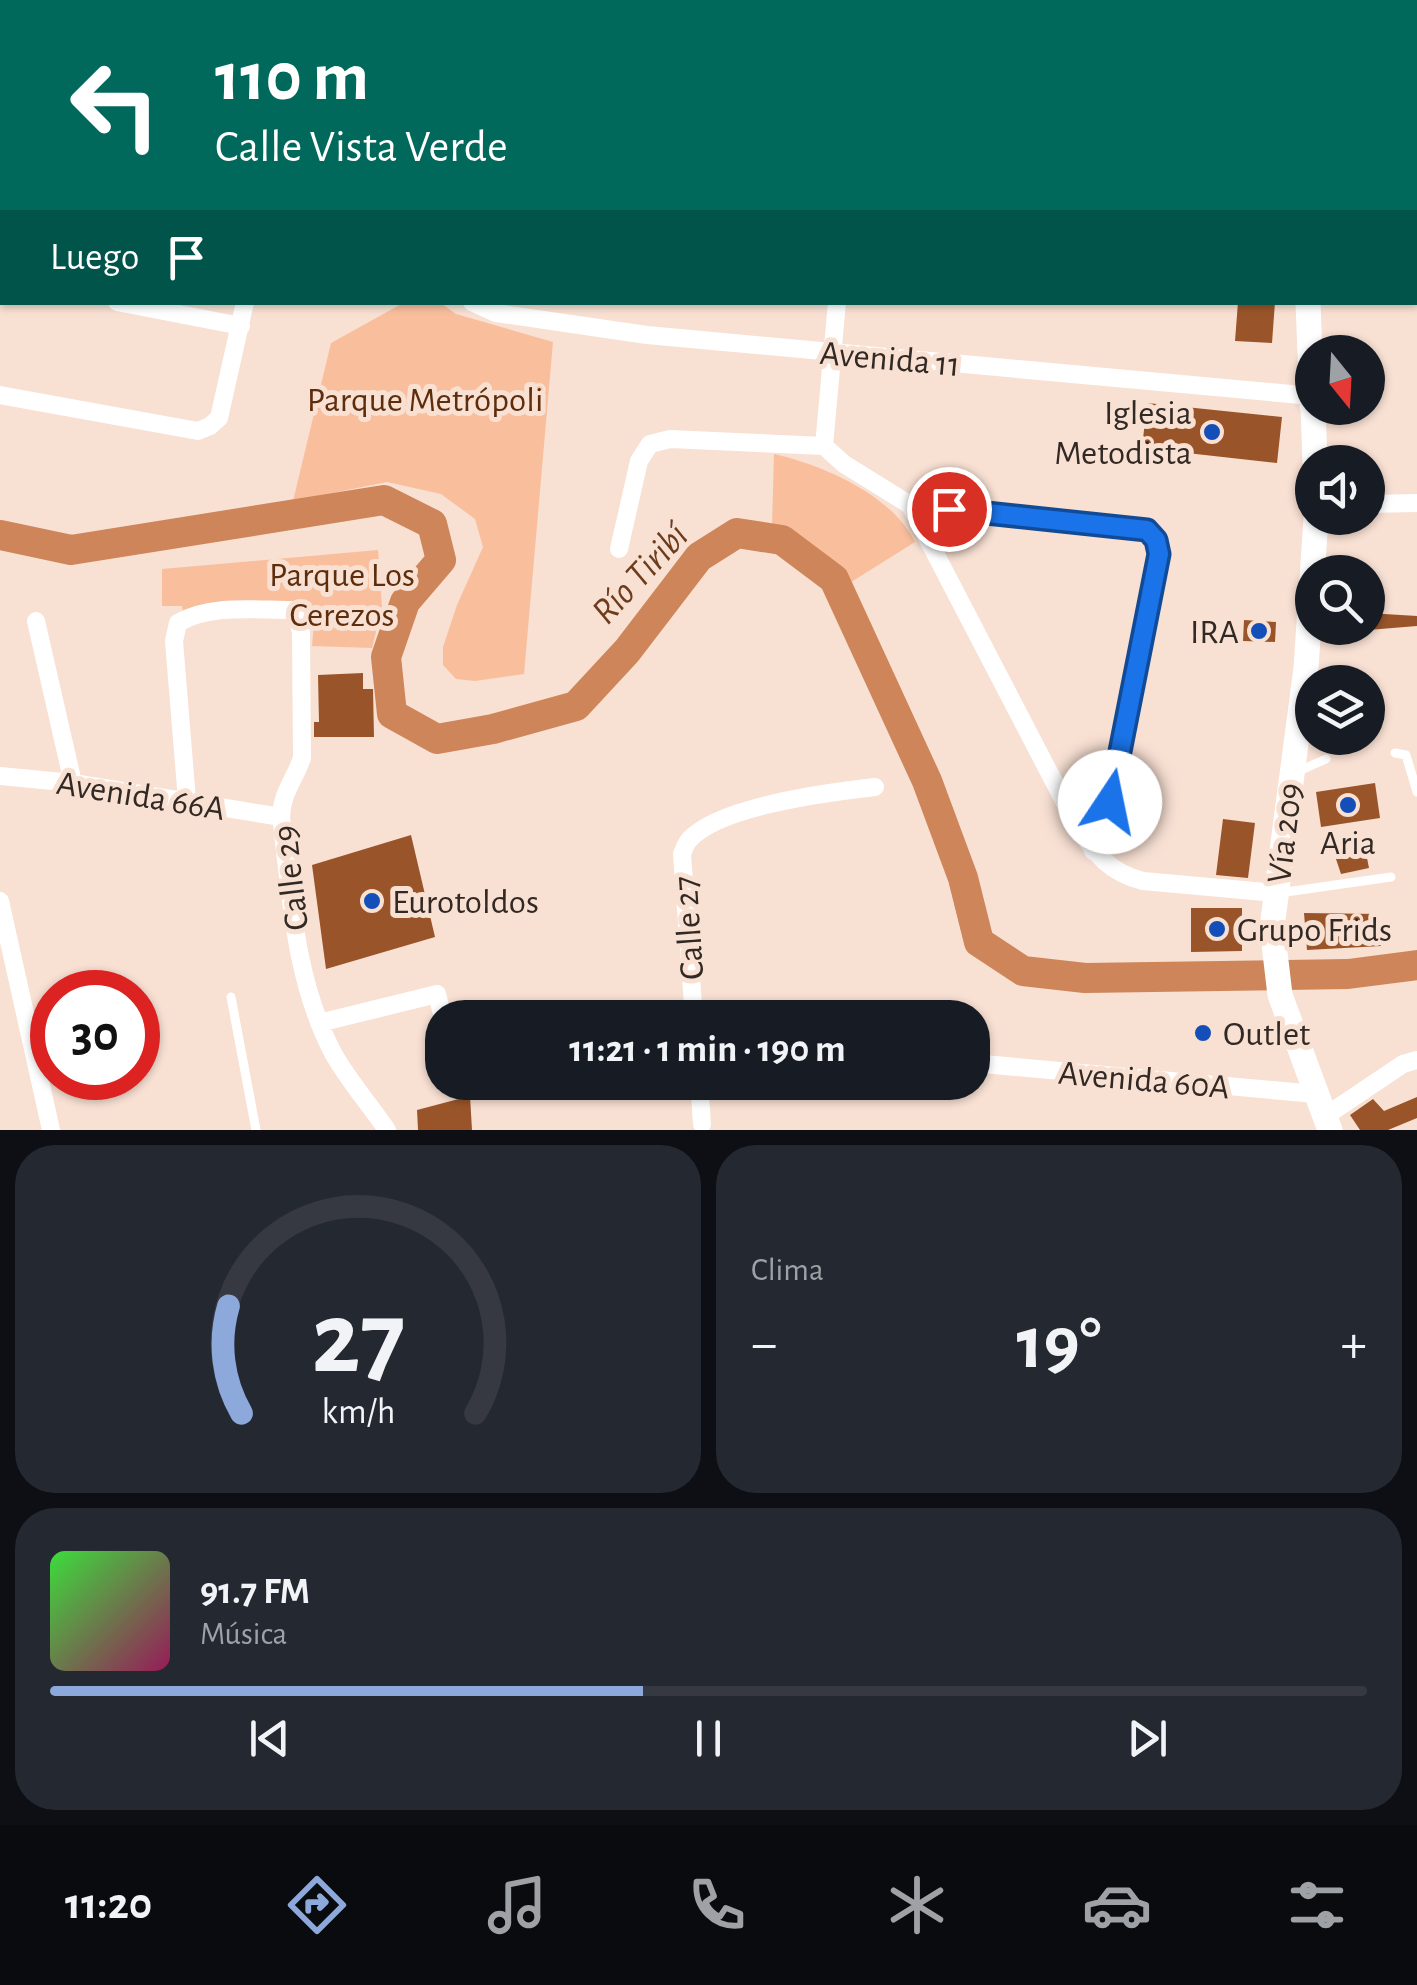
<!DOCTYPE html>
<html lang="es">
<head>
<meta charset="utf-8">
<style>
  body { margin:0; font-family:"Alegreya Sans",sans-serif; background:#242831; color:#f1f3f6; height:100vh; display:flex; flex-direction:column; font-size:38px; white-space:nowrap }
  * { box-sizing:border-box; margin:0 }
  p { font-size:32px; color:#9ea1a6 }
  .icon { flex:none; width:55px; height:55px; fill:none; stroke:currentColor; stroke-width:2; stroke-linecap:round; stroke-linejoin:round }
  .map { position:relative; height:1130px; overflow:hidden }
  .sheet { display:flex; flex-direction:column; gap:15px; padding:15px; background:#0d0f14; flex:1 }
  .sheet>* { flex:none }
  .hud { position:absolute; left:0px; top:0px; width:1418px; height:305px; box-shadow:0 2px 8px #0004; background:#00695c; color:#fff; overflow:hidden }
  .needle { width:65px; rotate:162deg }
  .controls { position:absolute; left:1295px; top:335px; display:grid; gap:20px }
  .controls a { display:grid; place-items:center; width:90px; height:90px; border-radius:50%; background:#171b24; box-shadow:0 2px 8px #0004; font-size:50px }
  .speed { position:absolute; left:30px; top:970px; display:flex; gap:20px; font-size:50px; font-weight:700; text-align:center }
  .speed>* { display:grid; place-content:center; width:130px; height:130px; border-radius:50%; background:#171b24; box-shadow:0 2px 8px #0004; line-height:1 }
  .speed .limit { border:15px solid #d22; background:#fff; color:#111 }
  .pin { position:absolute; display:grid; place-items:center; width:85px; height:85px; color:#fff; margin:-42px; border:5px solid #fff; border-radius:50%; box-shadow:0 2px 10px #0007 }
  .me { position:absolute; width:110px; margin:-55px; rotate:11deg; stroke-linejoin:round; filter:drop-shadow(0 0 8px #0008) }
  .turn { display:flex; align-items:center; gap:35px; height:210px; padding:0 50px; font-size:45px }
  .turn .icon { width:130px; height:130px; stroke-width:2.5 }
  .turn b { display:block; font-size:70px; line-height:85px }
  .then { display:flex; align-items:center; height:95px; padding:0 50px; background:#0003; gap:20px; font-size:38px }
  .big { font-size:75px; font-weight:700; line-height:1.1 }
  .sheet .tile { flex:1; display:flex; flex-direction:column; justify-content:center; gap:15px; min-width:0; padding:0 35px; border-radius:40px; background:#242831 }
  .sheet .dial { align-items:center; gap:0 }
  .dial svg { height:260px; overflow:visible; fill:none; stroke:#363941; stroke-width:7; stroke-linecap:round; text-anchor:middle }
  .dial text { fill:#f1f3f6; stroke:none }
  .song { display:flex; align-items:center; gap:30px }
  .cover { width:120px; height:120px; border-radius:15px; background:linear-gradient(135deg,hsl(120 70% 55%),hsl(330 70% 35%)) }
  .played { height:10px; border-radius:5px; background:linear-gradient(90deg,#8da9db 45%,#363941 45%) }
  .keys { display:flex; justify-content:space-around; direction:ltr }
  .heat { display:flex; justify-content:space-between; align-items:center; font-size:55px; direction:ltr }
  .sheet .tiles { flex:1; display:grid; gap:15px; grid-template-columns:1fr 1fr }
  .tile:last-child { grid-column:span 2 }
  .trip { position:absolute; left:425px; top:1000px; width:565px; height:100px; border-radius:40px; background:#171b24; box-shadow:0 2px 8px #0004; font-weight:700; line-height:100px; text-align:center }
  .dock { display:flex; height:160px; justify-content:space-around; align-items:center; background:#090b0e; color:#9ea1a6 }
  .dock .icon { width:70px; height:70px }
  .dock .selected { color:#8da9db }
  .dock b { font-size:45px; color:#f1f3f6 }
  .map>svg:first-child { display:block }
  .green { fill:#f9bf9d }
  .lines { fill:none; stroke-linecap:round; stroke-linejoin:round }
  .river { stroke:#cd8559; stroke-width:30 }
  .building { fill:#995529 }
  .lane { stroke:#fff; stroke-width:9 }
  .street { stroke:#fff; stroke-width:18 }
  .secondary { stroke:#fff; stroke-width:25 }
  .route-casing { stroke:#114b97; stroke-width:25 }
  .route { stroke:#1a73e8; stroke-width:18 }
  .poi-dot { fill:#134eb9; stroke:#f8e0d3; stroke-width:4 }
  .labels { text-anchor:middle; stroke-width:10; stroke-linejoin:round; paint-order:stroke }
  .street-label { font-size:35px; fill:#322924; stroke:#f8e0d3 }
  .park-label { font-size:35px; fill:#5d2d0c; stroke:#f8e0d3 }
  .poi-label { font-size:35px; fill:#322924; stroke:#f8e0d3; text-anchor:start }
  .water-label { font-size:38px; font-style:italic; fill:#6d3c1d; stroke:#f8e0d3 }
</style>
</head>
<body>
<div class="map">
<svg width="1417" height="1130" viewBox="0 0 1417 1130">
  <rect width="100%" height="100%" fill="#f8e0d3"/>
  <path class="green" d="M 405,302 L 441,303 L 456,314 L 553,342 L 524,674 L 475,681 L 456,679 L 443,665 L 443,647 L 457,605 L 483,547 L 475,519 L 441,494 L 387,482 L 293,501 L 331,343 Z
    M 774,454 C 823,465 892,495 915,542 L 848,584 C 836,564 794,528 772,526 Z
    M 378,550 L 382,607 L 372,648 L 312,646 L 314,623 L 301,611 L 183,612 L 182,606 L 162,606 L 162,569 Z"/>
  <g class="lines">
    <path class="river" d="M 0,535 L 71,550 L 384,500 L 432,524 L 441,560 L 405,602 L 386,657 L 392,714 L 437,739 L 493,729 L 576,706 L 627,651 L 699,557 L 737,533 L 782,540 L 834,579 L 927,781 L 963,878 L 979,942 L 1023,971 L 1085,978 L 1348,974 L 1417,965"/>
  </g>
  <path class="building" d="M 1238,302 L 1275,302 L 1272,343 L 1235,341 Z
    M 1147,403 L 1282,417 L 1277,463 L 1142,448 Z
    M 1368,613 L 1417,616 L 1417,626 L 1368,630 Z
    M 1244,620 L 1276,622 L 1275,642 L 1243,641 Z
    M 363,673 L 363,689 L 373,689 L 374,737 L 314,737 L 314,722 L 319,722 L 318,675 Z
    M 1375,783 L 1380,818 L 1321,827 L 1316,792 Z
    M 1223,819 L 1255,823 L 1248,878 L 1216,875 Z
    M 411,835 L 435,937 L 326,969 L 312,865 Z
    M 1365,843 L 1371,857 L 1367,858 L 1369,868 L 1341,874 L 1333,850 Z
    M 1191,908 L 1242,908 L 1242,951 L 1191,952 Z
    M 1304,913 L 1379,914 L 1381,946 L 1307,950 Z
    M 470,1096 L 472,1130 L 418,1130 L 417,1110 Z
    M 1417,1097 L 1417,1118 L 1388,1130 L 1360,1130 L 1350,1115 L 1373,1099 L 1384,1111 Z"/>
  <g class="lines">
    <path class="lane" d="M 1395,753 L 1406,755 L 1417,792
      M 1299,771 L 1326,759
      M 1279,893 L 1391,877
      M 231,997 L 256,1130"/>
    <path class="street" d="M 295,2 L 296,0
      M 687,2 L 687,0
      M 858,2 L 858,0
      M 0,60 L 2,60
      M 0,173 L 2,173
      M 1415,269 L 1417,269
      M 0,281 L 2,281
      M 117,302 L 241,326
      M 472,302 L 496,313 L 647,335 L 1312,396
      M 0,395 L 198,431 L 210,426 L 219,418 L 245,302
      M 824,446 L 837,302
      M 1368,504 L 1417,503
      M 910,505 L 1147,530 L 1156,539 L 1159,554 L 1110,802 L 1093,851
      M 619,549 L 639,461 L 650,444 L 670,439 L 824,446 L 844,464 L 910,505 L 1077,826 C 1095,854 1110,873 1143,881 L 1276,893
      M 36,621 L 73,783
      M 0,776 L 73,783 L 281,817
      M 187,800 L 174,641 L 178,623 C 209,604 256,610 291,610 L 298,618 L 301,633 L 302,758 C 294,781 282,792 281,817 C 291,897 295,981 333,1053 C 348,1080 370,1105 387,1130
      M 0,901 L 51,1130
      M 694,1018 L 682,854 C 684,849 686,843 689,840 C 719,806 831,792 875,787
      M 319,1023 L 437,994 L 443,1018
      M 972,1063 L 1316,1094
      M 699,1082 L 702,1124
      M 1324,1117 L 1403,1064 L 1417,1060"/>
    <path class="secondary" d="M 1204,0 L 1207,2
      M 1354,2 L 1355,0
      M 1308,302 L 1312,406
      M 1313,408 L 1315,462
      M 1316,518 L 1306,668 L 1272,927 L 1280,995 L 1330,1130"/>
  </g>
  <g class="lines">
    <defs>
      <path id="route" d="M 949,509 L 1147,530 L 1156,540 L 1159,554 L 1110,802"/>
    </defs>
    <use href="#route" class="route-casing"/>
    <use href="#route" class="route"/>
  </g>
  <g class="poi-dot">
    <circle cx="1212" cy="432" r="10"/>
    <circle cx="1259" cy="631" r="10"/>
    <circle cx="1348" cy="805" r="10"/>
    <circle cx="372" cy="901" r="10"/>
    <circle cx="1217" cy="929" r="10"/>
    <circle cx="1203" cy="1033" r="10"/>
  </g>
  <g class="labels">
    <g class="street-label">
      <text transform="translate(890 358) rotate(5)" y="12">Avenida 11</text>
      <text transform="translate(141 795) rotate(9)" y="12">Avenida 66A</text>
      <text transform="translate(1284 833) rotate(-83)" y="12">Vía 209</text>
      <text transform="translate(290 878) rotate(-97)" y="12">Calle 29</text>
      <text transform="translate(688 928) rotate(-94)" y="12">Calle 27</text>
      <text transform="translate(1144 1079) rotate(5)" y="12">Avenida 60A</text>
    </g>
    <g class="park-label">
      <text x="425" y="411">Parque Metrópoli</text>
      <text x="342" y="586">Parque Los<tspan x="342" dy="40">Cerezos</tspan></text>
    </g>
    <g class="poi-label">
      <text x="1192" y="424" text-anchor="end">Iglesia<tspan x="1192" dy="40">Metodista</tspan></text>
      <text x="1239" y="643" text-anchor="end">IRA</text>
      <text x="1348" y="854" text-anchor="middle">Aria</text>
      <text x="392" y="913">Eurotoldos</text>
      <text x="1237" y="941">Grupo Frids</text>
      <text x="1223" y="1045">Outlet</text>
    </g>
    <g class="water-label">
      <text transform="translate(639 573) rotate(-47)" y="13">Río Tiribí</text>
    </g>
  </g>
</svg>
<div class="controls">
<a><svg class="needle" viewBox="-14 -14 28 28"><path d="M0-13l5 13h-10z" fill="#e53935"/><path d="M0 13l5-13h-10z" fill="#9ea1a6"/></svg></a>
<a><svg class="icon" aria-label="sound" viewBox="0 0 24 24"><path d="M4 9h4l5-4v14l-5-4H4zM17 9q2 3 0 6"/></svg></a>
<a><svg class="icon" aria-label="search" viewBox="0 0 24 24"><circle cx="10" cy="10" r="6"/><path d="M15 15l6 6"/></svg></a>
<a><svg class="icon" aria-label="layers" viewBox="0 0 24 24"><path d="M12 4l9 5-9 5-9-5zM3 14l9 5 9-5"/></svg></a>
</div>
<div class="speed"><div class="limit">30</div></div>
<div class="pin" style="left:949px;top:509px;background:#d93025"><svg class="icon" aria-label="arrive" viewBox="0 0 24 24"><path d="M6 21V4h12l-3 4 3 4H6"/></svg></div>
<svg class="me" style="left:1110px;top:802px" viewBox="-20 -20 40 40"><circle r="19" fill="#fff"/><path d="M0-13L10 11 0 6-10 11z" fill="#1a73e8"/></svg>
<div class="trip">11:21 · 1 min · 190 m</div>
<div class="hud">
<div class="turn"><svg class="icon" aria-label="left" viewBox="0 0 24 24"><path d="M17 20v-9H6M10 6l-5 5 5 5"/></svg><div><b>110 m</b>Calle Vista Verde</div></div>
<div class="then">Luego<svg class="icon" aria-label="arrive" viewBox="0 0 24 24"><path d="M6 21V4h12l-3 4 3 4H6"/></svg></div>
</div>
</div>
<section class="sheet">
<div class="tiles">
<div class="tile dial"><svg viewBox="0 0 100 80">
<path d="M14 69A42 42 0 1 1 86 69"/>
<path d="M14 69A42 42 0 0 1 10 36" stroke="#8da9db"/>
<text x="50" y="56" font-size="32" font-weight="700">27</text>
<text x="50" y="72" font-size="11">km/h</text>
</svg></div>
<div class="tile"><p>Clima</p>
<div class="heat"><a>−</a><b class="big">19°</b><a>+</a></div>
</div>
<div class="tile">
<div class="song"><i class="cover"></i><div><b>91.7 FM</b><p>Música</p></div></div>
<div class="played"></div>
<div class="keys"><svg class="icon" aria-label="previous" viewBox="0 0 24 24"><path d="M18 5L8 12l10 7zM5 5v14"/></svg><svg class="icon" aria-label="pause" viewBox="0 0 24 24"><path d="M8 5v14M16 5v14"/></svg><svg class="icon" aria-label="next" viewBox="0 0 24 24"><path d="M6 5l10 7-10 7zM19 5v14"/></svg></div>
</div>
</div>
</section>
<nav class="dock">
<b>11:20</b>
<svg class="icon selected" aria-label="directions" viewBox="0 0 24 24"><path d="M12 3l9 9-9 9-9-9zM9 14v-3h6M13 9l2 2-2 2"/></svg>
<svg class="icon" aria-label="music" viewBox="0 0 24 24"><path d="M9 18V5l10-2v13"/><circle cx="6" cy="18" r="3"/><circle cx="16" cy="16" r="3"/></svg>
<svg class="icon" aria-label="phone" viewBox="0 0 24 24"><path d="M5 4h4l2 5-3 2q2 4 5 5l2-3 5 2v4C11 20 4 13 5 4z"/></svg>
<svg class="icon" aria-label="climate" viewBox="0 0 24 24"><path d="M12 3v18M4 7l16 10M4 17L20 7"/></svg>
<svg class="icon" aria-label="car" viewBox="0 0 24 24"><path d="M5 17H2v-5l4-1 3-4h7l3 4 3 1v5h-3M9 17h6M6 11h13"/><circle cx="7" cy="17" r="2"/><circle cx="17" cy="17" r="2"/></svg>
<svg class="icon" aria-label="filters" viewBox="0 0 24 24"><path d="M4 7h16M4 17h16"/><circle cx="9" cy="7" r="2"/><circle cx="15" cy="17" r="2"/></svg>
</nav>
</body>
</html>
